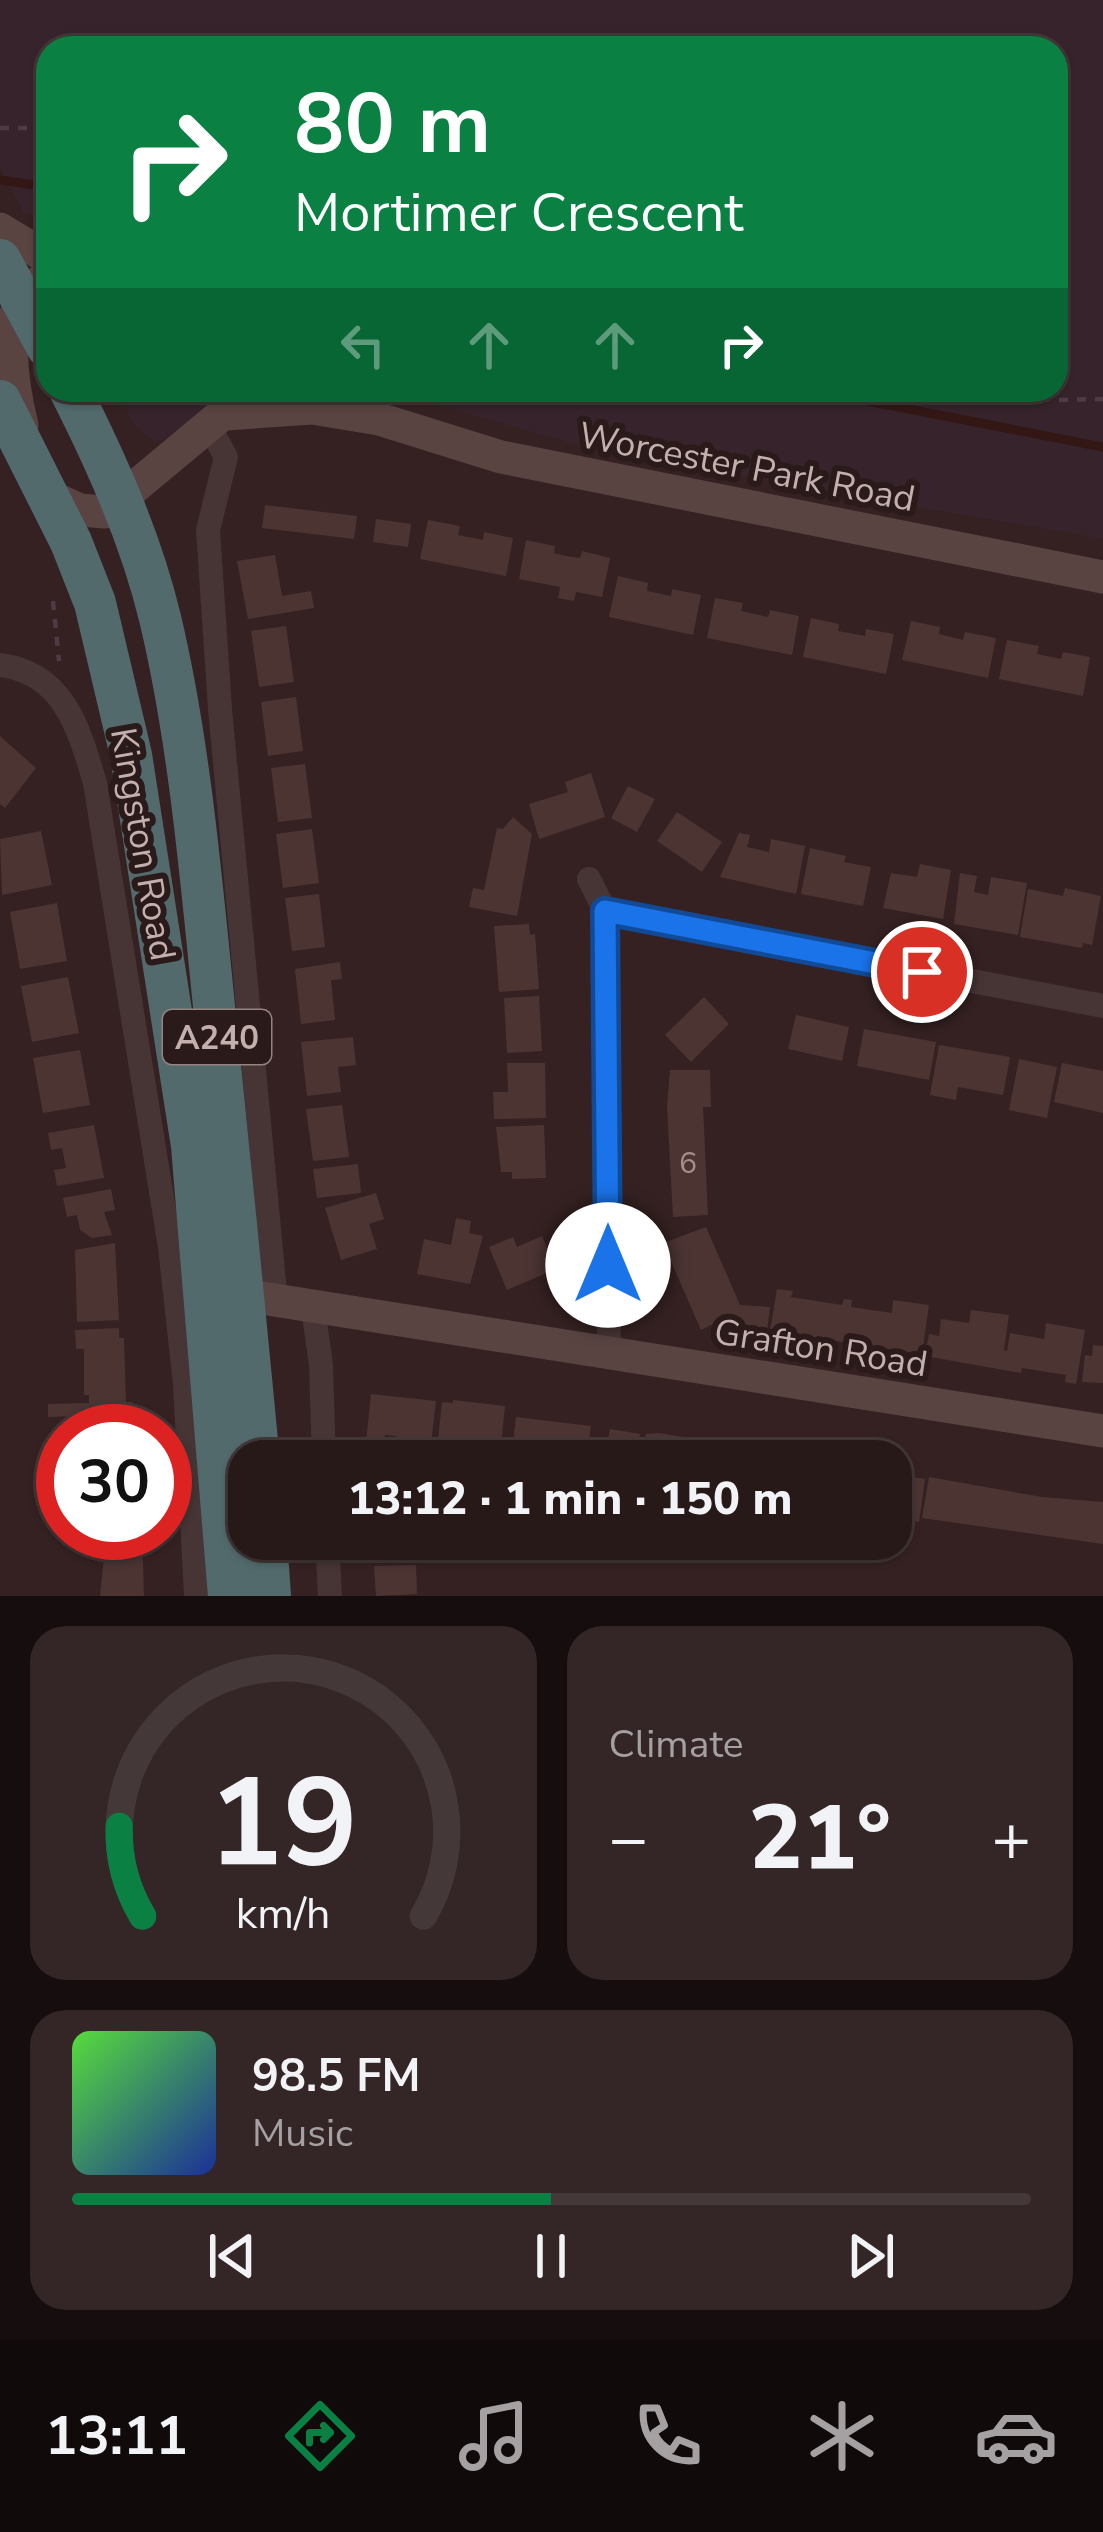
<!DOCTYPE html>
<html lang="en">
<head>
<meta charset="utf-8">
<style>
  body { margin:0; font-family:"Nunito Sans",sans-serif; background:#342626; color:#f1f3f6; height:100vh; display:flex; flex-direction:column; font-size:45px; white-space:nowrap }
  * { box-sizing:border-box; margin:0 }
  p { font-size:39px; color:#a5a0a2 }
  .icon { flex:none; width:66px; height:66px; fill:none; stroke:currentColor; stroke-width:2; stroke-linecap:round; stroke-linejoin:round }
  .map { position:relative; height:1596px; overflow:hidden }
  .details { display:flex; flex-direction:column; gap:30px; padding:30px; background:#160e0e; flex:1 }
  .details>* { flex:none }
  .guide { position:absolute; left:36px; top:36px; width:1032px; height:366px; border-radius:36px; box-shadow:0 3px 9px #0004,0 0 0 3px #443838; background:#0b8043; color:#fff; overflow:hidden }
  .speed { position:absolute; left:36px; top:1404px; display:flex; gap:24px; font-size:60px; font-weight:700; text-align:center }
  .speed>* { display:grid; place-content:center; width:156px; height:156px; border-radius:50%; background:#281919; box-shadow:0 3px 9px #0004,0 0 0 3px #443838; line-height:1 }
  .speed .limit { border:18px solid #d22; background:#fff; color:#111 }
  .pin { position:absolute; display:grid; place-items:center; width:102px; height:102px; color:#fff; margin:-51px; border:6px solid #fff; border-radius:50%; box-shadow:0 3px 12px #0007 }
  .me { position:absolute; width:132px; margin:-66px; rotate:0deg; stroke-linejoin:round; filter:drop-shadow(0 0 9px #0008) }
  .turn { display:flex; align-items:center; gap:42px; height:252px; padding:0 60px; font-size:54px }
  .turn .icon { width:156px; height:156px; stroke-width:2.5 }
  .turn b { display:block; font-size:84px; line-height:102px }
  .lanes { display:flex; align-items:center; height:114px; padding:0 60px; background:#0003; justify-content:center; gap:60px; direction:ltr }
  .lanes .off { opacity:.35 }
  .big { font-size:90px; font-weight:800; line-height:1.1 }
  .details .tile { flex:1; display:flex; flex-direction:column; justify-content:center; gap:18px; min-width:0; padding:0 42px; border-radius:36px; background:#342626 }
  .details .dial { align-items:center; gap:0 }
  .dial svg { height:312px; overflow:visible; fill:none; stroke:#443838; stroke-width:7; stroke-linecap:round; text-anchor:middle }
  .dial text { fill:#f1f3f6; stroke:none }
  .song { display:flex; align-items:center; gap:36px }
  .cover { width:144px; height:144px; border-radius:18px; background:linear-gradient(135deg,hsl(110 70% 55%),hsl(230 70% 35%)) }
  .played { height:12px; border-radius:6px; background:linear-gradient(90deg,#0b8043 50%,#443838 50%) }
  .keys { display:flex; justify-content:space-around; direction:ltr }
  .heat { display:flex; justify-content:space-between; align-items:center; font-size:66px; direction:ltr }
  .details .tiles { flex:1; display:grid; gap:30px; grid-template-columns:1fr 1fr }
  .tile:last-child { grid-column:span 2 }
  .trip { position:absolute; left:228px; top:1440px; width:684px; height:120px; border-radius:36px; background:#281919; box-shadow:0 3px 9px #0004,0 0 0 3px #443838; font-weight:800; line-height:120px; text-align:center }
  .dock { display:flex; height:192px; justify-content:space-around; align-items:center; background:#100a0a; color:#a5a0a2 }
  .dock .icon { width:84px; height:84px }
  .dock .on { color:#0b8043 }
  .dock b { font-size:54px; color:#f1f3f6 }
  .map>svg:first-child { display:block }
  .green { fill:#37232b }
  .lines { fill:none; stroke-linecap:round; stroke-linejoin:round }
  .stream { stroke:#321715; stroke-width:9 }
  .building { fill:#4c3433 }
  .path { stroke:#4f3b45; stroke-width:4.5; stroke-dasharray:9 9; stroke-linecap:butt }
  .street { stroke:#463534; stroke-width:24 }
  .secondary { stroke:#594442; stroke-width:33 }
  .highway { stroke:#526a6c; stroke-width:42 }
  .route-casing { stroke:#114b97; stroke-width:30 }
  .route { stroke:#1a73e8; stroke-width:21 }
  .labels { text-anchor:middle; stroke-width:12; stroke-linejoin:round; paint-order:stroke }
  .number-label { font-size:30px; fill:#a38f8d }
  .shield { fill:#2b1a1a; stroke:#958382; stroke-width:3 }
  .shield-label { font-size:33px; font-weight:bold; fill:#c3b0ae }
  .street-label { font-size:36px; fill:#c3b0ae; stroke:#2b1a1a }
</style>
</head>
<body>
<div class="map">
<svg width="1103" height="1596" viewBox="0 0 1103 1596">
  <rect width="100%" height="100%" fill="#352121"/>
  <path class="green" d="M 0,0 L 1103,0 L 1103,539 L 605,453 L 386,390 L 1056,390 L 1056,48 L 48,48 L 48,223 L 23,212 L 0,167 Z
    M 116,390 L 223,390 L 176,434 L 155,443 L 135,426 Z"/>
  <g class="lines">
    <path class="stream" d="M 0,180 L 48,187
      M 811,390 L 1103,447"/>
  </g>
  <path class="building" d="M 265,505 L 357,516 L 354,539 L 262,528 Z
    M 376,519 L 411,524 L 408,547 L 373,542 Z
    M 428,520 L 460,526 L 458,535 L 483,540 L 484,532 L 513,538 L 506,576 L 420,559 Z
    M 526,540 L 555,546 L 554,553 L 566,556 L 580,558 L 582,551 L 610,558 L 602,597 L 576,592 L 574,601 L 558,598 L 560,587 L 519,579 Z
    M 275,555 L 282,596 L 311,591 L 314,608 L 248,619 L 237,561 Z
    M 618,576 L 648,583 L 647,591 L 671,596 L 672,589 L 701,595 L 693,635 L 609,617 Z
    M 715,598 L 743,603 L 741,611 L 768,617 L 770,610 L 799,616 L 792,655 L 707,638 Z
    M 811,618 L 839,624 L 838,631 L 865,636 L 866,629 L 894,634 L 886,674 L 803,657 Z
    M 911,621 L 940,627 L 939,634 L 963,640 L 965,632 L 996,638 L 988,678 L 902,660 Z
    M 286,626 L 294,682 L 259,687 L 251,631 Z
    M 1007,640 L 1039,646 L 1037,654 L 1061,659 L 1063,652 L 1090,657 L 1083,696 L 999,679 Z
    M 296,697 L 303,751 L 268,756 L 261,702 Z
    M 0,736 L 36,768 L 5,808 L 0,804 Z
    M 305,764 L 312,818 L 278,822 L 271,768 Z
    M 591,773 L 605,817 L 539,839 L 529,804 L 568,792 L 565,782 Z
    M 628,786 L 655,799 L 637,832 L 611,818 Z
    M 677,812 L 722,842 L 702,872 L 657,841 Z
    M 513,817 L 532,834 L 517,916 L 469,907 L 473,888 L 484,890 L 497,828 L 503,829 Z
    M 312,829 L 319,883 L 283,888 L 276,834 Z
    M 41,831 L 52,885 L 2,895 L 0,839 Z
    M 739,833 L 750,835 L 747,847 L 769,852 L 771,839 L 805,846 L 796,894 L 720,877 Z
    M 810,848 L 846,856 L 844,862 L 871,867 L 863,906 L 801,894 Z
    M 920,864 L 951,870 L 943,919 L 883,908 L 891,873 L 917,877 Z
    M 960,873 L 977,876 L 974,892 L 988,895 L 991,877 L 1027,883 L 1018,935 L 954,924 Z
    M 1065,888 L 1101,896 L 1092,945 L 1083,943 L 1082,948 L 1020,937 L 1028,889 L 1063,896 Z
    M 319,894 L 325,947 L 292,951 L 285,898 Z
    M 57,903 L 67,961 L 20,969 L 10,912 Z
    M 529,924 L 530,935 L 535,934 L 539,989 L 499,992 L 494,926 Z
    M 340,962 L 342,979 L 331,980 L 335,1020 L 301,1024 L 295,969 Z
    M 68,977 L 79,1033 L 32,1042 L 21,986 Z
    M 539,996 L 542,1051 L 507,1053 L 504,998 Z
    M 704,997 L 729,1024 L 691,1062 L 665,1035 Z
    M 796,1015 L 849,1027 L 842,1061 L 788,1049 Z
    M 864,1029 L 936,1042 L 929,1080 L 857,1066 Z
    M 353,1037 L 356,1065 L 338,1067 L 341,1092 L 307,1096 L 301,1042 Z
    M 939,1045 L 1010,1057 L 1003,1095 L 958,1087 L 956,1100 L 930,1095 Z
    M 80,1050 L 90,1105 L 43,1113 L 33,1058 Z
    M 1019,1059 L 1057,1067 L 1047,1118 L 1009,1110 Z
    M 507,1063 L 545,1063 L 546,1118 L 494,1119 L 493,1092 L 508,1092 Z
    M 1062,1063 L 1103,1071 L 1103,1113 L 1054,1102 Z
    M 670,1070 L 710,1070 L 711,1107 L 703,1107 L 708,1215 L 673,1217 L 667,1107 Z
    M 342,1105 L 349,1157 L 313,1161 L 306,1109 Z
    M 94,1125 L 104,1178 L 57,1186 L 54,1170 L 66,1168 L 62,1148 L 51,1150 L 48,1133 Z
    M 544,1125 L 546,1178 L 512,1179 L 512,1172 L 501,1172 L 496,1127 Z
    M 358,1164 L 361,1193 L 317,1198 L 313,1169 Z
    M 111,1189 L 115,1210 L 104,1212 L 112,1235 L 92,1238 L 80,1230 L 77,1215 L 67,1217 L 63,1198 Z
    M 376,1193 L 384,1219 L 369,1224 L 377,1249 L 341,1260 L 325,1208 Z
    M 456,1218 L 471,1221 L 469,1233 L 483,1236 L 470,1284 L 417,1274 L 424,1239 L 451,1245 Z
    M 706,1227 L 740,1305 L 770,1307 L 767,1331 L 735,1328 L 729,1316 L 701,1330 L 663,1243 Z
    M 542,1236 L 556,1269 L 507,1290 L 489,1247 L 513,1237 L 517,1247 Z
    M 115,1243 L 119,1320 L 77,1322 L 75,1250 Z
    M 777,1289 L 793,1291 L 791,1297 L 842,1305 L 844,1299 L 852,1300 L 851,1307 L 892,1313 L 893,1300 L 929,1305 L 922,1354 L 770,1331 Z
    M 971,1310 L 1009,1315 L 1004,1350 L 1007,1351 L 1010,1333 L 1044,1339 L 1046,1323 L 1085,1330 L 1076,1384 L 1065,1382 L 1066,1375 L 1022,1368 L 1021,1373 L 925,1356 L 929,1334 L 939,1336 L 941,1319 L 969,1323 Z
    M 119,1328 L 119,1338 L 124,1338 L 126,1402 L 132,1402 L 135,1410 L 136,1431 L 83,1431 L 83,1416 L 48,1417 L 48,1404 L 89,1403 L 89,1395 L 84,1395 L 84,1349 L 76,1349 L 75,1330 Z
    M 1093,1345 L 1103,1346 L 1103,1383 L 1082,1382 L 1085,1355 L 1092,1356 Z
    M 371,1394 L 436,1401 L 430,1453 L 395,1449 L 396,1436 L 385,1435 L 382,1454 L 365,1452 Z
    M 453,1400 L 505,1406 L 501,1445 L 475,1442 L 474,1461 L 436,1457 L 442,1402 L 453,1403 Z
    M 516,1417 L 591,1426 L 586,1461 L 526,1456 L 525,1461 L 511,1461 Z
    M 610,1429 L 640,1434 L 636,1461 L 604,1461 Z
    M 659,1433 L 720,1443 L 718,1461 L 642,1461 L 646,1434 Z
    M 726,1447 L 797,1458 L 797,1461 L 724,1461 Z
    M 891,1474 L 925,1479 L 919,1522 L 891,1517 Z
    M 929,1477 L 1042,1497 L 1103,1502 L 1103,1544 L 922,1518 Z
    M 101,1533 L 142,1533 L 144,1596 L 100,1596 L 104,1558 L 123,1558 L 123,1549 L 108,1550 Z
    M 416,1565 L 417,1594 L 376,1596 L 374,1566 Z"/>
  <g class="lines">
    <path class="path" d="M 0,128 L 48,128
      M 1006,390 L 1054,400 L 1103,399
      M 53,601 L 59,661"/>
    <path class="street" d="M 209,426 L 226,457 L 208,530 L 220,709 L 276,1303
      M 0,665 C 64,673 79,729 95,783 L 170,1247 L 185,1384 L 196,1596
      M 589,879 L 605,911
      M 313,1308 L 321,1365 L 324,1461
      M 609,1353 L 605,911 L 1103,1006
      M 327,1539 L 330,1596"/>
    <path class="secondary" d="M 0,229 L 48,258
      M 226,414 L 312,408 L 379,419 L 501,457 L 1103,577
      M 22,425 C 9,373 0,290 48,279
      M 49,496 L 80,510 L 105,512 L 238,401
      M 243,1295 L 1103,1431"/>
    <path class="highway" d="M 0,260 L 48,348
      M 70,390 C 107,463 141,539 160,618 C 190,743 202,888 215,1016 C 230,1164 245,1313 259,1461
      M 0,401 L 71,542 L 95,603 L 131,755 L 192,1146 L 229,1596
      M 266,1539 L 270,1596"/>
  </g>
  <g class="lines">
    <defs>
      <path id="route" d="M 608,1265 L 605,911 L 922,972"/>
    </defs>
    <use href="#route" class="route-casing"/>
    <use href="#route" class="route"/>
  </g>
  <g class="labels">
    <g class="number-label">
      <text x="688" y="1173">6</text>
    </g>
    <rect class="shield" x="163" y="1010" width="108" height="54" rx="9"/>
    <g class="shield-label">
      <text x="217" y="1049">A240</text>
    </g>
    <g class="street-label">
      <text transform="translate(747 466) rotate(11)" y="13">Worcester Park Road</text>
      <text transform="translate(144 844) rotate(80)" y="13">Kingston Road</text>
      <text transform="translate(821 1347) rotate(9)" y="13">Grafton Road</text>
    </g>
  </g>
</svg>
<div class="speed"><div class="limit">30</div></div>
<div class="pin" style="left:922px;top:972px;background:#d93025"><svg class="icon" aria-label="arrive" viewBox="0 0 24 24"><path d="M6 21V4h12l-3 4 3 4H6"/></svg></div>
<svg class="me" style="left:608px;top:1265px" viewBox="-20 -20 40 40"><circle r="19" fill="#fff"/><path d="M0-13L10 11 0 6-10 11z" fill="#1a73e8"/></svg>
<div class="trip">13:12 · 1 min · 150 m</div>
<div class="guide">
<div class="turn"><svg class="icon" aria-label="right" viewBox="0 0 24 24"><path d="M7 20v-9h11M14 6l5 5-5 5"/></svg><div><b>80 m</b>Mortimer Crescent</div></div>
<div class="lanes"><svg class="icon off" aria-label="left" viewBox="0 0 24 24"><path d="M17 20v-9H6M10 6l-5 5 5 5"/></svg><svg class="icon off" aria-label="ahead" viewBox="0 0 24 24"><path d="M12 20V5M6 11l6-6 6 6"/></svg><svg class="icon off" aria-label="ahead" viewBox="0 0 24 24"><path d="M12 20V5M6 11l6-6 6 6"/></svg><svg class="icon" aria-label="right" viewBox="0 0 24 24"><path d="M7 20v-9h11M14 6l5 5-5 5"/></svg></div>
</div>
</div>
<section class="details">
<div class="tiles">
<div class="tile dial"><svg viewBox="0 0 100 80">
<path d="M14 69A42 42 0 1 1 86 69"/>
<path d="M14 69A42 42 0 0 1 8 46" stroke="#0b8043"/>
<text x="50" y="56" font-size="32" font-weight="700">19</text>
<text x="50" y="72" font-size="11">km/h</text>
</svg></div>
<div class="tile"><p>Climate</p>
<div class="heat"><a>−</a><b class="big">21°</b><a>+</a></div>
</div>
<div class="tile">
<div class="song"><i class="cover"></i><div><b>98.5 FM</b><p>Music</p></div></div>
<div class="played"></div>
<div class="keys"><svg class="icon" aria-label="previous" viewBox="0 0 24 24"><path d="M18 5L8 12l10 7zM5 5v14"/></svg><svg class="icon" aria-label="pause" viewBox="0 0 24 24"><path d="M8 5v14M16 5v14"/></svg><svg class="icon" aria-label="next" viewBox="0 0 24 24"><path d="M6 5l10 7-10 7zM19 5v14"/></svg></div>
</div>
</div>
</section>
<nav class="dock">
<b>13:11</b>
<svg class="icon on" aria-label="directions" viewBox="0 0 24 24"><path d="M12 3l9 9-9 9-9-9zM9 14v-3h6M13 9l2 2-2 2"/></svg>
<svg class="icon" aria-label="music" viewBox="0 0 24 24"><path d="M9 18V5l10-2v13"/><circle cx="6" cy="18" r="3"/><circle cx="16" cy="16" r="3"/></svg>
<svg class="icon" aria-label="phone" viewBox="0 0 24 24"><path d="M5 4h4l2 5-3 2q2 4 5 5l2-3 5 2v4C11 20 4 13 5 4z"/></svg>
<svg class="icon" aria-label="climate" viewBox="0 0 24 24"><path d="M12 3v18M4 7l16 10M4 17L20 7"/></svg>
<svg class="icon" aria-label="car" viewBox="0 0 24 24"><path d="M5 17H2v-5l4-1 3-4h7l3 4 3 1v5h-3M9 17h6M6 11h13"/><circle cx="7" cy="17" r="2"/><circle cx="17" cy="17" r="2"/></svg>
</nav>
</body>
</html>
